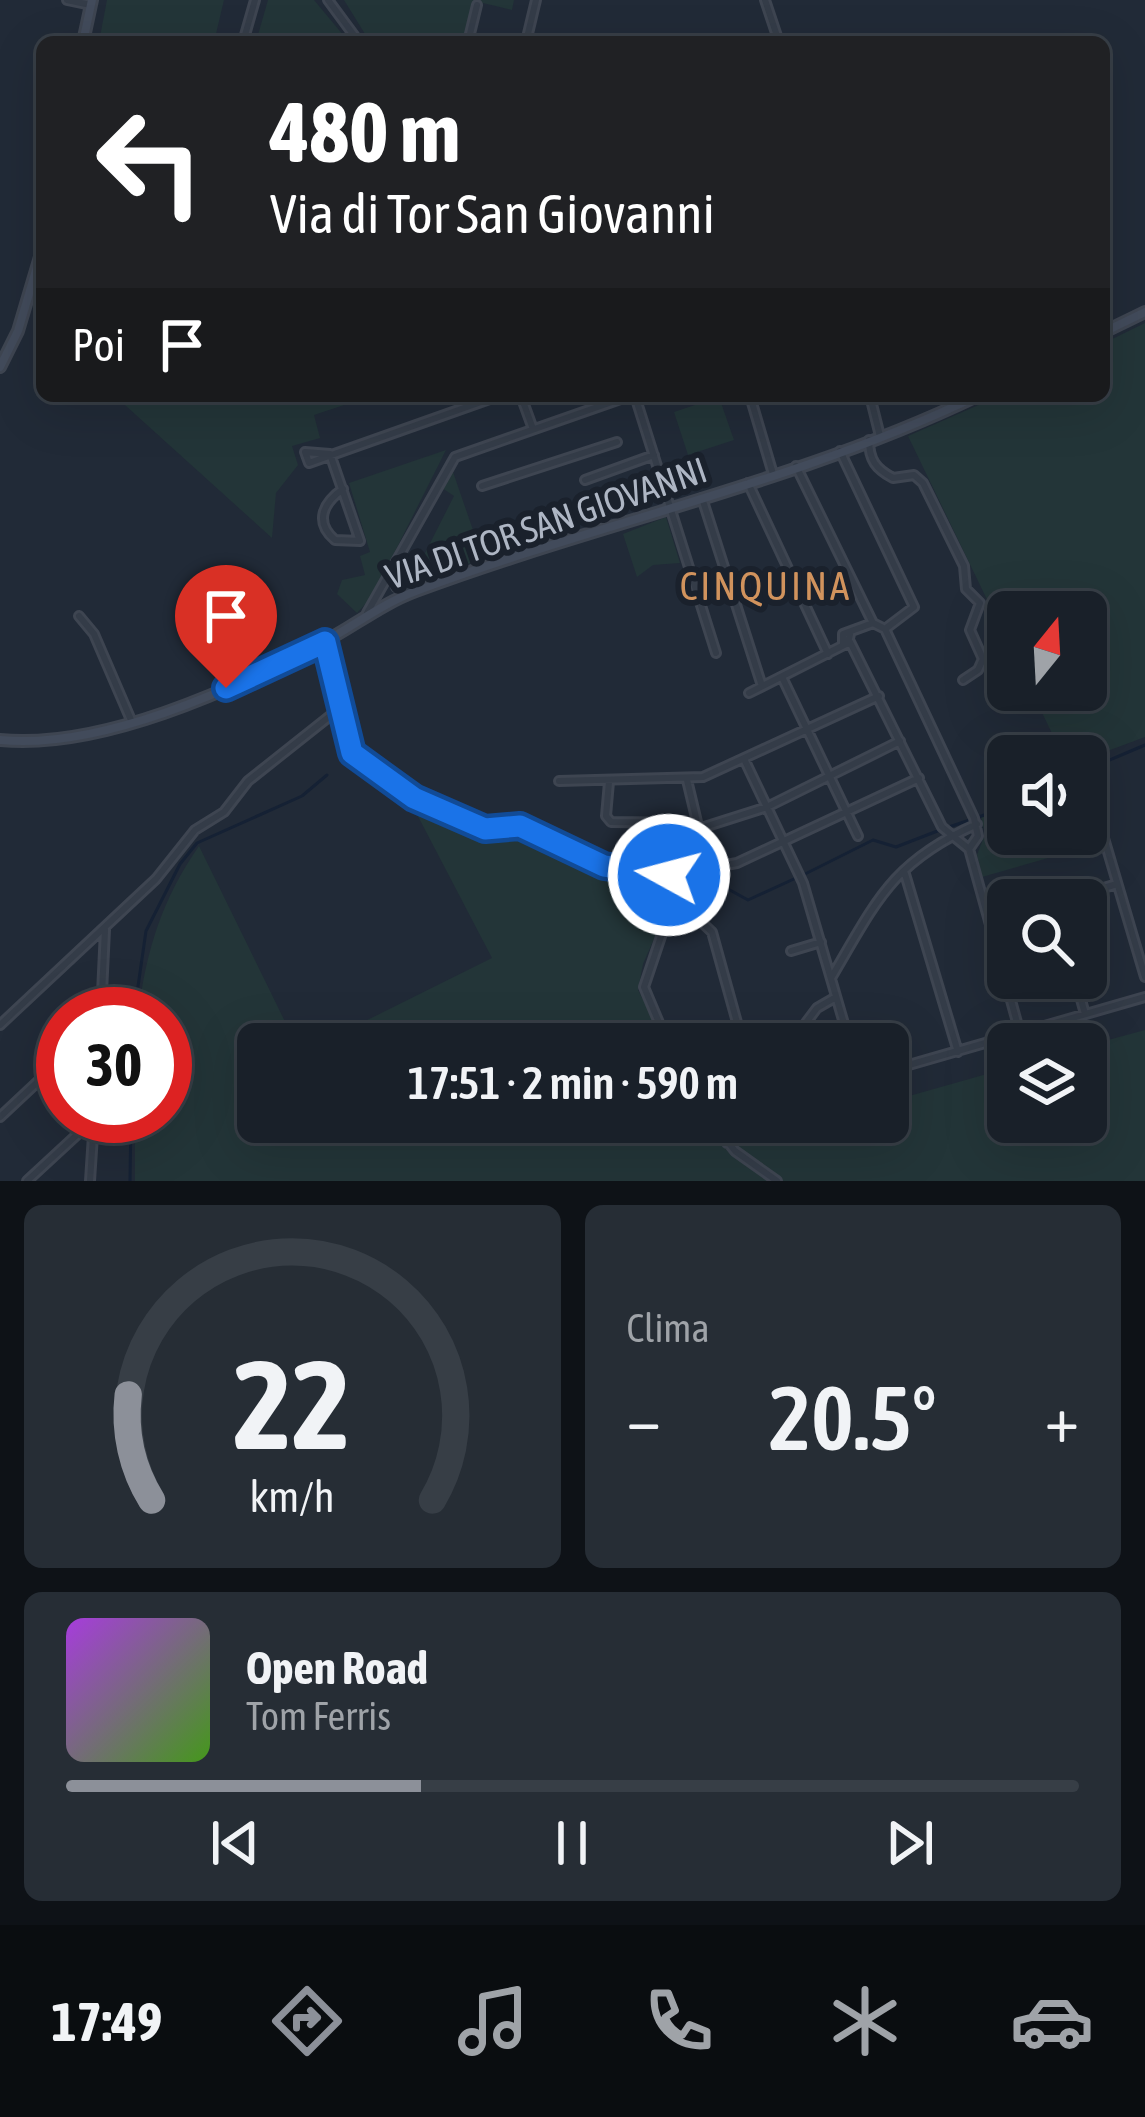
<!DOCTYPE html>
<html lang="it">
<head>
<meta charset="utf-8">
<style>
  body { margin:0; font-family:"Asap Condensed",sans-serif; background:#262d35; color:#f1f3f6; height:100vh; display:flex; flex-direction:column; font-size:45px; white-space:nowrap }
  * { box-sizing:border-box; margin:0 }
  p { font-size:39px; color:#9fa3a8 }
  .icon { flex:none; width:66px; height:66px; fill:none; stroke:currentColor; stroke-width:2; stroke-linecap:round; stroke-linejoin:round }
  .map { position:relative; height:1181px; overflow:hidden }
  .details { display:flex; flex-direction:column; gap:24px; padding:24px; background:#0e1217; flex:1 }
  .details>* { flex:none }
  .hud { position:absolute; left:36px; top:36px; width:1074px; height:366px; border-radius:18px; box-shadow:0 12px 48px #0002,0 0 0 3px #373e46; background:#202124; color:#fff; overflow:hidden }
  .needle { width:78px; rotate:18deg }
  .fabs { position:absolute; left:987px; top:591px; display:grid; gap:24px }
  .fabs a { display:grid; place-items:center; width:120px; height:120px; border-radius:18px; background:#192029; box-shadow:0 12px 48px #0002,0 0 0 3px #373e46; font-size:60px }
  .speed { position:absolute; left:36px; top:987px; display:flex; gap:24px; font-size:60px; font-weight:700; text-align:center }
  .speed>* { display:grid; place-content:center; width:156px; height:156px; border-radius:50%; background:#192029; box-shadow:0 12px 48px #0002,0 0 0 3px #373e46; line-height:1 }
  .speed .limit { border:18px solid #d22; background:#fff; color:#111 }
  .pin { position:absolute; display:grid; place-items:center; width:102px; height:102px; color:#fff; margin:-123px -51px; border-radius:50% 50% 50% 0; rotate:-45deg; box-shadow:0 0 12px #0007 }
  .pin .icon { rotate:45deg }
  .me { position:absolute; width:132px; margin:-66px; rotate:277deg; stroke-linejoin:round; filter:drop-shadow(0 0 9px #0008) }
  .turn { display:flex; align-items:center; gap:42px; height:252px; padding:0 36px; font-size:54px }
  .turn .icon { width:156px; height:156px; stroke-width:2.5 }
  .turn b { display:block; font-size:84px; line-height:102px }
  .then { display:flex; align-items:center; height:114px; padding:0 36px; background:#0003; gap:24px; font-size:45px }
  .big { font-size:90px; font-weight:600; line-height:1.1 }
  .details .widget { flex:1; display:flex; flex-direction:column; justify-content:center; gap:18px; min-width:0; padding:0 42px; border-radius:18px; background:#262d35 }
  .details .dial { align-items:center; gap:0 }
  .dial svg { height:312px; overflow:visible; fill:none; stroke:#373e46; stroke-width:7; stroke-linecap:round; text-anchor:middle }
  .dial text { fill:#f1f3f6; stroke:none }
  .song { display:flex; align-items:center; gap:36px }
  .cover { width:144px; height:144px; border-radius:18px; background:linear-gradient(135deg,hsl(280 70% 55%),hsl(100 70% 35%)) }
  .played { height:12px; border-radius:6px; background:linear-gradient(90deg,#8c9099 35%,#373e46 35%) }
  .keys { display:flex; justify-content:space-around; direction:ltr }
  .heat { display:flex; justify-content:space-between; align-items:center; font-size:66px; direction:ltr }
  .details .tiles { flex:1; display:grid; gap:24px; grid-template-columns:1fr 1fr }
  .widget:last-child { grid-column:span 2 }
  .trip { position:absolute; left:237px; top:1023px; width:672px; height:120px; border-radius:18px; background:#192029; box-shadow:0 12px 48px #0002,0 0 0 3px #373e46; font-weight:600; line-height:120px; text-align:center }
  .menu { display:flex; height:192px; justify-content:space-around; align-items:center; background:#0a0d10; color:#9fa3a8 }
  .menu .icon { width:84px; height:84px }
  .menu .current { color:#8c9099 }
  .menu b { font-size:54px; color:#f1f3f6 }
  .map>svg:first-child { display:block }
  .green { fill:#233538 }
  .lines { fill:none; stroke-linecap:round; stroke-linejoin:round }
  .stream { stroke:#152134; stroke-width:3 }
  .street-casing { stroke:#3e4551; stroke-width:12 }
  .secondary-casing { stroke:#3e4551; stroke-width:14 }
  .street { stroke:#343c48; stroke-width:6 }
  .secondary { stroke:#424b5b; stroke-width:8 }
  .route-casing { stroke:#114b97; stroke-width:30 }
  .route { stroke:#1a73e8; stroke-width:21 }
  .labels { text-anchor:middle; stroke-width:12; stroke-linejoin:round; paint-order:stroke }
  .street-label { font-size:36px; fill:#aeb6c4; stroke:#1a212c }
  .neighbourhood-label { font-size:39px; letter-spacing:3px; fill:#d1935d; stroke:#1a212c }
</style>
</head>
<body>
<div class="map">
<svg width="1145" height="1181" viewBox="0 0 1145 1181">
  <rect width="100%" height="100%" fill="#212a37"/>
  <path class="green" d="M 107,0 L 224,0 L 215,38 L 229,42 L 99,42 Z
    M 268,0 L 314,0 L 349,42 L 256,42 Z
    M 344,0 L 514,0 L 512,10 L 483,3 L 472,42 L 370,42 Z
    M 1145,323 L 1145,737 L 1086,759 L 1063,756 L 1031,690 L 1086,690 L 1086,612 L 1008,612 L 1008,643 L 908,436 L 999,396 L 1104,396 L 1104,343 Z
    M 115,396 L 371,396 L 314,415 L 320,438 L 292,446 L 298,465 L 276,493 L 272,538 Z
    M 719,397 L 734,440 L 688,455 L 674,412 Z
    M 446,450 L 372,597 L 357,613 L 337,594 L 342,580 L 365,575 L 360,556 L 370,552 L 349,483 Z
    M 452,469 L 483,559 L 400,586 L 397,576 L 404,561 L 418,567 L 454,496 L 442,488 Z
    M 666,517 L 680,563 L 653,565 L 637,577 L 623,534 Z
    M 1090,772 L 1097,794 L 1087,799 L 1100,843 L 982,877 L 977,855 L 985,834 L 981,817 L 1008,813 L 1008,834 L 1086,834 L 1086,775 Z
    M 410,801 L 470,826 L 511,826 L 602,868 L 672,878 L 677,886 L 643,964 L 638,990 L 668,1044 L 319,1044 L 492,958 Z
    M 199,846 L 296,1044 L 258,1044 L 258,1122 L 712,1122 L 727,1146 L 814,1122 L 888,1122 L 888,1102 L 1008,1068 L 1008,1122 L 1086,1122 L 1086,1046 L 1145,1030 L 1145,1181 L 135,1181 L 135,1116 L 165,1116 L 165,1014 L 138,1014 C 147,949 161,901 199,846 Z"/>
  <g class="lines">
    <path class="stream" d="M 1086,770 L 1145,745
      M 368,771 L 400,799 L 480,833 L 518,831 L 599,871 L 689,884 L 708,878 L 748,900 L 796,878
      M 949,827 L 1008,807
      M 805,874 L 873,840 L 896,847 L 940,830
      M 134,1014 L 146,931 L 180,864 L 197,843 L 302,796 L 327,775
      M 130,1181 L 131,1116"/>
    <defs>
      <path id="street" d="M 67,0 L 91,5
        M 328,0 L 359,42
        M 765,0 L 779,42
        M 243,42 L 255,0
        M 468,42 L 477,5
        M 526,42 L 536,0
        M 521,396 L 533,429
        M 635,396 L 716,653
        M 750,396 L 773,474
        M 851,396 L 852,397
        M 870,396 L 880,436
        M 869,440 C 869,460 876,469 893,478 L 914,475 L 923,483 L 964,566 L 966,589 L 980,603 L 970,630 L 983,659 L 978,670 L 963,680
        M 840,451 L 914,607 L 885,629
        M 330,454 L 305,452 L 309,463 L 498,396
        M 330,454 L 360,541 L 335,540 C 314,522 323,503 343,489
        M 796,466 L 873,623
        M 585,480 L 654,455
        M 748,483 L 828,654
        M 482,486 L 617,442
        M 702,498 L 762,686
        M 394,573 L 396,587 L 415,591
        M 367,613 L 455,457 L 629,396
        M 79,616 L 94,634 L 131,720
        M 873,623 L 885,629 L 974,818 L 978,836 L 969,849
        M 325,642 L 352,753 L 414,798 L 485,829 L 521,826 L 603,866 L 680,880 L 644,987 L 668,1044
        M 850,642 L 942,827 L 969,849
        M 843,643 L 843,634 L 873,623
        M 782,677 L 858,836
        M 749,693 L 848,643 L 850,634
        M 745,761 L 803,883 L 850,1044
        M 687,780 L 708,868
        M 559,781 L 703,777 L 879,696
        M 609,782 L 606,816 L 611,822 L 697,823
        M 1093,801 L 1145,977
        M 698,829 L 767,807 L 900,741
        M 969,849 L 1020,1033
        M 620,861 L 704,869 L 737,863 L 919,778
        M 905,874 L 958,1052
        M 678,900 L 712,932 L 743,1044
        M 1063,900 L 1117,884
        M 989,921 L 1008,916
        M 791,951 L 821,942
        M 831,978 C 877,900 892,862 977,824
        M 1075,978 L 1085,1014
        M 101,1014 L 105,930
        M 0,1025 L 156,879 L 195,830 L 224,812 L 248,781 L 340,708
        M 790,1044 L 817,1008 L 836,997
        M 888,1071 L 1145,997
        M 0,1117 L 63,1058
        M 712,1122 L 735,1151 L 777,1181
        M 727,1143 L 749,1122
        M 27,1181 L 94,1119
        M 90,1181 L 94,1120"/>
      <path id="secondary" d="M 83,42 L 92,0
        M 1104,332 L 1145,312
        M 0,367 L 18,331 L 42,250
        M 0,740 C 100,750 231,690 320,644 C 353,627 381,604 416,591 C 601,522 798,482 977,396"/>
    </defs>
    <use href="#street" class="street-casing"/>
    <use href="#secondary" class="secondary-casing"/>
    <use href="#street" class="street"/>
    <use href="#secondary" class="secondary"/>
  </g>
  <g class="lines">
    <defs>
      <path id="route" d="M 226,688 L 325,642 L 352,753 L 414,798 L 485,829 L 520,826 L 604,866 L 669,875"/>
    </defs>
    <use href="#route" class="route-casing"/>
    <use href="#route" class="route"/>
  </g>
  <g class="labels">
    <g class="street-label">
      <text transform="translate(546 523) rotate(-19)" y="13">VIA DI TOR SAN GIOVANNI</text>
    </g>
    <g class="neighbourhood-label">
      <text x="766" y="600">CINQUINA</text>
    </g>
  </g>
</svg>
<div class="fabs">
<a><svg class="needle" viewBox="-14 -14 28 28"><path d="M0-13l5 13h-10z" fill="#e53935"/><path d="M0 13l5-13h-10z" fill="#9fa3a8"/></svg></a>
<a><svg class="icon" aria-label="sound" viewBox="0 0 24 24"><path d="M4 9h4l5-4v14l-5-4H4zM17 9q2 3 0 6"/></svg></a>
<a><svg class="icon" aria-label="search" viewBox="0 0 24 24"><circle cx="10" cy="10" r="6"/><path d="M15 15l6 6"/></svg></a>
<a><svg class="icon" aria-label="layers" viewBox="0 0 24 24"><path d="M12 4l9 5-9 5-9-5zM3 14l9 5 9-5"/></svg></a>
</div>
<div class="speed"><div class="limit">30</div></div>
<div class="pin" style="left:226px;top:688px;background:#d93025"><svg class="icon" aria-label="arrive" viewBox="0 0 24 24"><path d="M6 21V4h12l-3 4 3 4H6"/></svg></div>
<svg class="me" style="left:669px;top:875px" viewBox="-20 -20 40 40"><circle r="17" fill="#1a73e8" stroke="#fff" stroke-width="3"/><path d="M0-11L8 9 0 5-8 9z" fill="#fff"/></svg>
<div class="trip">17:51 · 2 min · 590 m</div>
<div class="hud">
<div class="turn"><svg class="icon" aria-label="left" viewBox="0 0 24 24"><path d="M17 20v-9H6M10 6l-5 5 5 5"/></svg><div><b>480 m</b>Via di Tor San Giovanni</div></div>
<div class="then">Poi<svg class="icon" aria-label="arrive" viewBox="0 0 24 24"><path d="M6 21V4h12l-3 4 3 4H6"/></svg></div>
</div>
</div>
<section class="details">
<div class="tiles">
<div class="widget dial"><svg viewBox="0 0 100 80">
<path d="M14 69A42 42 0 1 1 86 69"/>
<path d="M14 69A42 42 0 0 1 8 42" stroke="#8c9099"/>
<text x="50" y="56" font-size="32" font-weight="700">22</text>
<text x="50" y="72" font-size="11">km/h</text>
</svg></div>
<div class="widget"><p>Clima</p>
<div class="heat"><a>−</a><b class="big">20.5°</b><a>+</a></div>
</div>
<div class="widget">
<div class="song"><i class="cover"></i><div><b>Open Road</b><p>Tom Ferris</p></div></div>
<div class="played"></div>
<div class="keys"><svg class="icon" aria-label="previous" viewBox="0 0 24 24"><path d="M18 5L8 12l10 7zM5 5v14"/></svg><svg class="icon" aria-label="pause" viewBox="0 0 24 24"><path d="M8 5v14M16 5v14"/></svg><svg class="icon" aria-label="next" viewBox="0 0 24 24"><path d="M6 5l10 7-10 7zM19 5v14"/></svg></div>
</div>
</div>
</section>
<nav class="menu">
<b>17:49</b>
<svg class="icon current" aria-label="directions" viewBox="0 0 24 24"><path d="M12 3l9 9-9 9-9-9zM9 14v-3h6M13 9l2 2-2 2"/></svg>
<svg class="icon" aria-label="music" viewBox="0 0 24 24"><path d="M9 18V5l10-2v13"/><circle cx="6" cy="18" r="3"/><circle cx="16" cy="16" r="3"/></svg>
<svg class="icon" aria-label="phone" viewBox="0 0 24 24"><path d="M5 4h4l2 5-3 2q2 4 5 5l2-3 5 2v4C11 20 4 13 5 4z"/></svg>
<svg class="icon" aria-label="climate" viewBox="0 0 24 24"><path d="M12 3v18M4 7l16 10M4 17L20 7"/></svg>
<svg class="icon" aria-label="car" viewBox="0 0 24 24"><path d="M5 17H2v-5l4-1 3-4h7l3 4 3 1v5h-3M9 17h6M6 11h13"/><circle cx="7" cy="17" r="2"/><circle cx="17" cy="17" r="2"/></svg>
</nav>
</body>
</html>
